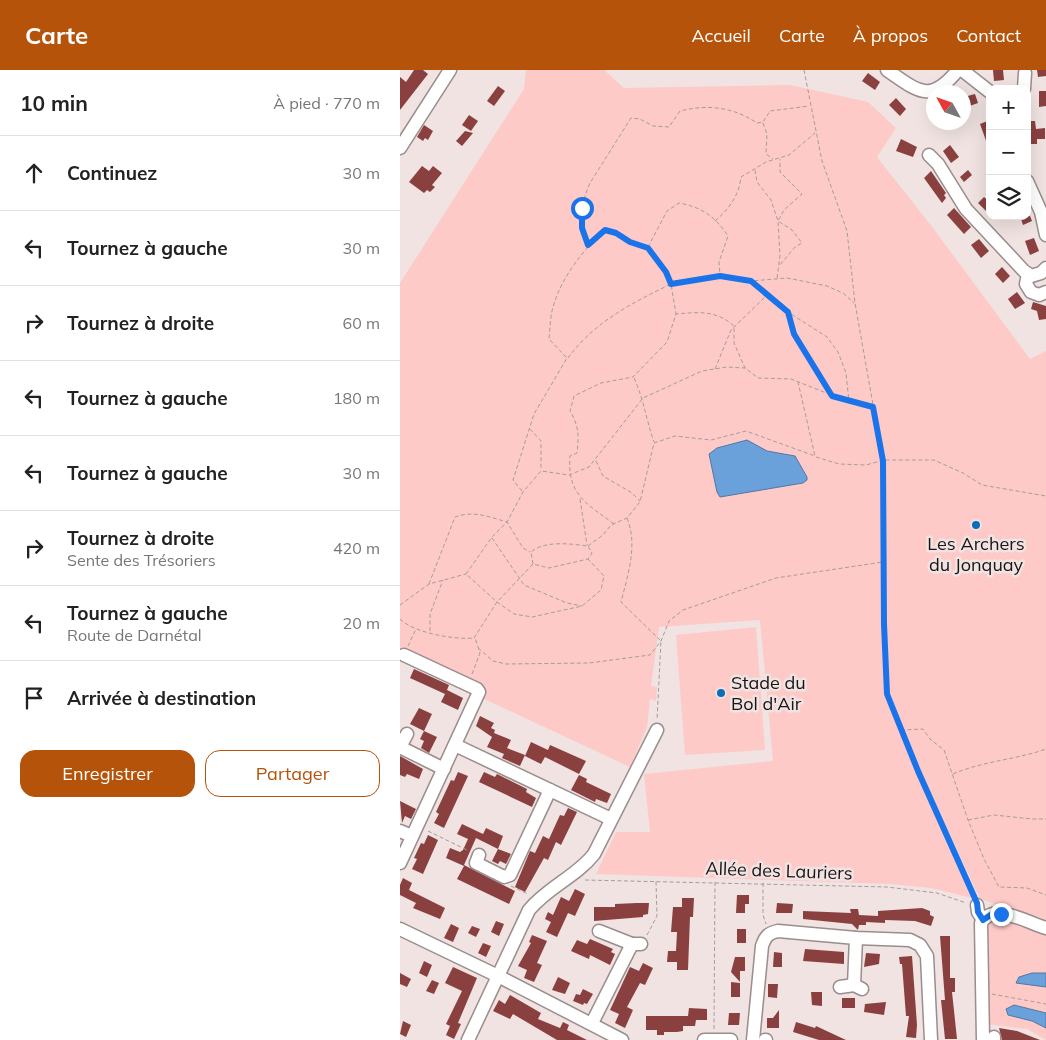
<!DOCTYPE html>
<html lang="fr">
<head>
<meta charset="utf-8">
<style>
	body { margin:0; font-family:Mulish,sans-serif; background:#f2f2f2; color:#222 }
	.controls { position:absolute; right:15px; top:15px; display:grid; overflow:hidden; border-radius:10px; box-shadow:0 5px 20px #0002 }
	.controls button { width:45px; height:45px; display:grid; place-items:center; padding:0; border:0; border-bottom:1px solid #e0e0e0; background:#fff; color:#222; font:25px sans-serif }
	.compass { position:absolute; left:526px; top:15px; width:45px; height:45px; border-radius:50%; background:#fff; box-shadow:0 5px 20px #0002; rotate:310deg }
	.stop { position:absolute; width:15px; height:15px; margin:-11px; border:4px solid #1a73e8; border-radius:50%; background:#fff }
	.stop.end { background:#1a73e8; border-color:#fff; box-shadow:0 1px 5px #0008 }
	.list { margin:0; padding:0; list-style:none }
	h2 { display:flex; justify-content:space-between; align-items:center; height:65px; margin:0; padding:0 20px; font-size:21px }
	h2 small { font-size:16px; font-weight:400; color:#767676 }
	.list li { display:grid; grid-template-columns:32px 1fr auto; gap:15px; align-items:center; box-sizing:border-box; height:75px; padding:0 20px; border-top:1px solid #e0e0e0 }
	.list b { display:block; font-size:19px; white-space:nowrap }
	.list p { margin:0; font-size:16px; white-space:nowrap; color:#767676 }
	.list em { font-size:16px; font-style:normal; color:#767676 }
	.actions { display:flex; gap:10px; padding:15px 20px }
	.actions a { flex:1; padding:11px 0; border:1px solid #b45309; border-radius:15px; text-align:center; font-size:18px; color:#b45309 }
	.actions .main { background:#b45309; color:#fff }
	.icon { flex:none; width:28px; height:28px; fill:none; stroke:currentColor; stroke-width:2; stroke-linecap:round; stroke-linejoin:round }
	.map { position:relative; flex:none; width:646px; height:970px; overflow:hidden }
	header { display:flex; align-items:center; gap:30px; box-sizing:border-box; height:70px; padding:0 25px; background:#b45309; color:#fff }
	header strong { font-size:24px }
	nav { display:flex; gap:28px; margin-inline-start:auto; font-size:18px }
	main { display:flex }
	aside { flex:1; background:#fff }
	.map>svg:first-child { display:block }
</style>
</head>
<body>
<header>
<strong>Carte</strong>
<nav><a>Accueil</a><a>Carte</a><a>À propos</a><a>Contact</a></nav>
</header>
<main>
<aside>
<h2>10 min<small>À pied · 770 m</small></h2>
<ul class="list">
<li><svg class="icon" aria-label="ahead" viewBox="0 0 24 24"><path d="M12 20V5M6 11l6-6 6 6"/></svg><div><b>Continuez</b></div><em>30 m</em></li>
<li><svg class="icon" aria-label="left" viewBox="0 0 24 24"><path d="M17 20v-9H6M10 6l-5 5 5 5"/></svg><div><b>Tournez à gauche</b></div><em>30 m</em></li>
<li><svg class="icon" aria-label="right" viewBox="0 0 24 24"><path d="M7 20v-9h11M14 6l5 5-5 5"/></svg><div><b>Tournez à droite</b></div><em>60 m</em></li>
<li><svg class="icon" aria-label="left" viewBox="0 0 24 24"><path d="M17 20v-9H6M10 6l-5 5 5 5"/></svg><div><b>Tournez à gauche</b></div><em>180 m</em></li>
<li><svg class="icon" aria-label="left" viewBox="0 0 24 24"><path d="M17 20v-9H6M10 6l-5 5 5 5"/></svg><div><b>Tournez à gauche</b></div><em>30 m</em></li>
<li><svg class="icon" aria-label="right" viewBox="0 0 24 24"><path d="M7 20v-9h11M14 6l5 5-5 5"/></svg><div><b>Tournez à droite</b><p>Sente des Trésoriers</p></div><em>420 m</em></li>
<li><svg class="icon" aria-label="left" viewBox="0 0 24 24"><path d="M17 20v-9H6M10 6l-5 5 5 5"/></svg><div><b>Tournez à gauche</b><p>Route de Darnétal</p></div><em>20 m</em></li>
<li><svg class="icon" aria-label="arrive" viewBox="0 0 24 24"><path d="M6 21V4h12l-3 4 3 4H6"/></svg><div><b>Arrivée à destination</b></div></li>
</ul>
<div class="actions"><a class="main">Enregistrer</a><a>Partager</a></div>
</aside>
<div class="map">
<svg width="646" height="970" viewBox="0 0 646 970">
	<rect width="100%" height="100%" fill="#f0e3e2"/>
	<g fill="#fdcac7">
		<path d="M126,0H204L224,18L390,15L468,32L496,58L477,87L533,158L630,289L646,281V850L580,829L509,678L572,828L531,818L490,814L196,804L216,762H250L244,704L373,691L360,550L259,557L251,616L257,617L256,631L250,629L247,657L230,697L80,627L84,617L2,579L0,582V213L124,19Z"/>
		<path d="M356,557L365,680L285,685L276,565Z"/>
		<path d="M597,847L646,862V970L627,959L587,954L584,859L589,849Z"/>
	</g>
	<g fill="#6aa1db" stroke="#5277a0">
		<path d="M347,370L367,381L395,386L407,407V410L403,413L320,427L317,422L309,384L317,378Z"/>
		<path d="M632,903H646V917L616,913L619,907Z"/>
		<path d="M614,935L646,943V958L632,951L608,945L606,939Z"/>
	</g>
	<g fill="#8b4040">
		<path d="M14,0H23L28,4L0,40V7L6,12Z"/>
		<path d="M593,0H603L604,10L594,11Z"/>
		<path d="M637,0H646V6L638,7Z"/>
		<path d="M468,3L480,12L475,20L462,11Z"/>
		<path d="M98,16L105,21L94,36L87,31Z"/>
		<path d="M639,21H646V36L639,37Z"/>
		<path d="M575,24L578,33L564,38V27Z"/>
		<path d="M496,28L506,39L500,46L489,35Z"/>
		<path d="M69,45L78,51L71,61L62,55Z"/>
		<path d="M590,50V79H589L580,54Z"/>
		<path d="M630,51H635L636,59L645,58V69H637V74H630Z"/>
		<path d="M24,55L33,61L28,70L25,68L23,71L17,67Z"/>
		<path d="M65,61L73,63L62,76L56,71Z"/>
		<path d="M501,69L517,77L513,87L496,81Z"/>
		<path d="M550,75L559,87L551,93L543,81Z"/>
		<path d="M22,96L29,101L33,96L42,103L32,115L35,117L30,122L27,120L24,123L9,112Z"/>
		<path d="M568,100L572,105L564,112L560,107Z"/>
		<path d="M531,101L546,123L544,125L546,128L542,133L524,108Z"/>
		<path d="M584,127L590,132V137L586,141L578,133Z"/>
		<path d="M554,138L571,157L564,164L547,145Z"/>
		<path d="M620,146H630L632,151L623,155Z"/>
		<path d="M634,168L639,181L630,185L625,171Z"/>
		<path d="M579,169L589,181L581,188L571,175Z"/>
		<path d="M602,197L610,206L603,213L595,204Z"/>
		<path d="M617,222L625,233L615,239L608,229Z"/>
		<path d="M633,232L646,236V249L639,250L637,241L631,239Z"/>
		<path d="M14,599L49,615L47,620L63,628L58,640L41,632L45,624L10,608Z"/>
		<path d="M19,638L32,644L24,661L10,654Z"/>
		<path d="M80,646L94,653L91,658L95,660L94,663L111,670L107,678L125,685L120,696L102,688L104,684L87,677L92,667L76,656Z"/>
		<path d="M24,661L37,667L29,683L21,678L24,671L20,669Z"/>
		<path d="M131,672L148,680L150,675L186,691L179,704L145,687L141,694L125,686Z"/>
		<path d="M0,686L23,699L19,709L7,704L5,707L0,705Z"/>
		<path d="M58,702L68,706L44,758L34,753L39,744L36,742L51,710L54,711Z"/>
		<path d="M84,702L95,707L97,704L127,719L126,722L136,728L132,737L79,712Z"/>
		<path d="M179,705L187,709L186,712L211,724L207,733L196,729L195,732L171,720Z"/>
		<path d="M0,731L16,739L11,749L5,746L2,753Z"/>
		<path d="M168,738L177,742L161,775L156,772L148,790L144,788L125,822L115,817L130,781L135,783L143,766L149,769L160,745L164,746Z"/>
		<path d="M62,754L83,764L86,758L103,766L98,779L76,768L64,795L115,821L109,834L57,809L64,796L46,788L50,778L60,782L63,780L68,769L57,764Z"/>
		<path d="M28,765L38,770L23,804L12,799L17,789L14,788L21,773L24,774Z"/>
		<path d="M98,779L111,784L106,794L100,791L98,794L92,791Z"/>
		<path d="M3,808L12,813L9,820L45,838L40,849L13,838L16,833L0,825V815Z"/>
		<path d="M175,819L185,824L175,846L168,843L157,867L146,862L151,852L145,849L148,842L153,845L161,827L169,831Z"/>
		<path d="M337,825H349V834H345V843H336Z"/>
		<path d="M282,828H294L293,847H290L288,900H277V892H267L268,881H276L277,862H271L273,837H282Z"/>
		<path d="M237,833H249L248,844L243,845V847L194,851V837H215V834Z"/>
		<path d="M377,833L393,834L392,843H376Z"/>
		<path d="M522,838L530,841V845L534,847L531,856L515,851L485,850V853L466,852V855H459L458,860L452,854L403,849V841L451,843L450,839H458L459,845L478,846V841Z"/>
		<path d="M96,851L104,854L99,866L91,862Z"/>
		<path d="M51,854L59,858L53,872L44,868Z"/>
		<path d="M72,856L80,859L76,867L68,863Z"/>
		<rect x="337" y="859" width="9" height="14"/>
		<path d="M132,865L147,871L137,893L142,895L134,912L124,908L127,900L118,896L131,873L129,872Z"/>
		<path d="M540,866H550V908H555V922H552L557,969H545L541,930H545Z"/>
		<path d="M190,869L213,879L211,882L215,884L210,895L190,885L189,889L171,881L177,870L187,874Z"/>
		<path d="M83,873L91,876L86,887L78,883Z"/>
		<path d="M405,879L444,882V894L403,891Z"/>
		<path d="M374,882L382,883V897H373Z"/>
		<path d="M466,883L480,884L479,894L464,897Z"/>
		<path d="M512,886L517,955L516,968L506,967L509,946H506L502,894H500L499,887Z"/>
		<path d="M335,887H345V901H340V912L331,902Z"/>
		<path d="M24,891L32,895L27,907L19,903Z"/>
		<path d="M243,893L253,898L245,915L240,913L227,937L233,940L225,958L215,953L219,944L210,940L230,897L239,901Z"/>
		<path d="M53,897L77,908L58,953L61,954L54,969L46,965L50,956L46,954L62,921L45,913Z"/>
		<path d="M0,903L11,909L7,917L0,914Z"/>
		<path d="M158,907L170,913L165,924L152,920Z"/>
		<path d="M32,910L39,913L34,924L26,921Z"/>
		<path d="M331,912L340,913V927H331Z"/>
		<path d="M368,914H378L377,928L368,927Z"/>
		<path d="M183,919L193,924L187,934L184,933L183,935L173,931L176,924L180,925Z"/>
		<path d="M411,922H422V936L412,935Z"/>
		<path d="M110,925L141,943L138,949L160,958L163,952L169,955L167,960L187,970H157L113,944L110,949L93,941L99,930L105,934Z"/>
		<rect x="442" y="928" width="13" height="10"/>
		<path d="M486,932L484,945L464,942L465,934Z"/>
		<path d="M289,938L307,939V950H296L295,956H283V961L277,962H264V965H257V960H246V946H288Z"/>
		<path d="M379,940V958H367V948H373Z"/>
		<path d="M329,943H340L339,955H328Z"/>
		<path d="M3,951L11,955L6,967L0,964Z"/>
		<path d="M396,952L415,958L416,956L446,970H419L393,962Z"/>
		<path d="M599,958L617,961L640,970H602Z"/>
	</g>
	<g fill="none" stroke-linecap="round" stroke-linejoin="round">
		<g stroke="#998d8d" stroke-width="15">
			<g id="minor">
				<path d="M487,0C519,22 530,34 558,0"/>
				<path d="M562,0L590,22"/>
				<path d="M624,19L625,3"/>
				<path d="M0,78L50,0"/>
				<path d="M529,85L538,94L566,139L624,201L631,206L641,203L646,198"/>
				<path d="M627,111L641,142L646,165"/>
				<path d="M628,204L626,214L631,222L639,225L646,222"/>
				<path d="M7,664L0,677L44,699"/>
				<path d="M55,675L211,749"/>
				<path d="M0,761L12,766"/>
				<path d="M79,785L76,793L104,807L110,805L150,720"/>
				<path d="M0,793L79,622L77,619L4,585"/>
				<path d="M577,835L578,842L583,850"/>
				<path d="M0,859L98,906L222,970"/>
				<path d="M199,861L232,874"/>
				<path d="M456,868L454,915L462,919"/>
				<path d="M440,917L454,915"/>
				<path d="M192,953L232,874H241"/>
				<path d="M68,970L129,840C149,816 176,807 194,784L257,660"/>
				<path d="M304,970H331"/>
				<path d="M353,970L362,876C365,867 368,863 378,861L456,868L510,870L520,875L527,886L531,970"/>
				<path d="M365,970H366"/>
				<path d="M583,970L581,853C593,831 628,853 646,858"/>
				<path d="M594,970V967"/>
			</g>
		</g>
		<g stroke="#a69c9c" stroke-width="1" stroke-dasharray="4 2.5" stroke-linecap="butt">
			<path d="M404,0L422,91L447,161L455,233L483,391L484,554L487,624L518,701L574,825"/>
			<path d="M363,53L367,64L366,84L373,89"/>
			<path d="M355,100L357,112L371,130L378,151L392,160L402,173L395,177L379,196"/>
			<path d="M315,151C329,139 339,126 341,107L366,92L389,85L415,63"/>
			<path d="M188,174C180,151 180,135 190,113L231,48L240,49L253,56L269,57L280,41C308,34 333,37 357,53L363,52L370,41L409,36"/>
			<path d="M248,177L267,141L279,133C301,137 315,146 328,166L319,192L320,205"/>
			<path d="M377,208L380,186L378,151L384,140L402,124L380,102V89"/>
			<path d="M352,211L388,242L427,267L438,282L446,303L449,332"/>
			<path d="M388,242L394,264L431,324"/>
			<path d="M168,288C194,252 232,233 271,214L276,244"/>
			<path d="M315,299L331,260L367,225"/>
			<path d="M234,308C244,330 246,349 254,372"/>
			<path d="M130,359L141,371V400"/>
			<path d="M416,387L439,394L466,395L484,390H534L563,403L582,415L646,426"/>
			<path d="M196,391L203,406L232,423L240,431"/>
			<path d="M122,421L113,410L134,344L167,288L149,269C150,260 150,250 152,241C159,211 182,180 205,161L216,163L230,172L248,178L266,202L271,214L320,206L351,211L387,208L427,216L443,223L454,233"/>
			<path d="M180,429L187,475"/>
			<path d="M227,448C238,475 228,504 221,532L261,571L257,650"/>
			<path d="M214,454C186,433 167,425 170,386L177,383C179,366 179,356 170,341L174,326L201,313L233,307L267,272L276,244C299,242 316,240 334,256V273L345,298"/>
			<path d="M92,468L124,515L167,533L182,536"/>
			<path d="M188,476L203,465L211,455L227,448L240,432L254,373L275,366L311,370L346,361L415,386L398,312"/>
			<path d="M133,494L131,482C145,470 171,474 188,476L192,483L188,489L149,498L133,494L97,532L114,544L132,547L182,536L201,520L204,506L188,489"/>
			<path d="M29,514L55,447C74,440 89,447 107,452L123,478L130,482"/>
			<path d="M0,535L29,514L66,504"/>
			<path d="M0,549C14,563 55,570 74,568L97,532L66,504L92,467L107,452L123,422L141,401L169,405L189,397L243,328L302,301L327,297L345,298L358,308L391,309L449,332L472,337"/>
			<path d="M30,561V544L43,510"/>
			<path d="M8,576L16,559"/>
			<path d="M78,578L93,591L106,594L189,593L250,585L261,571L269,551L283,540L376,508L483,492"/>
			<path d="M72,604L80,583L75,568"/>
			<path d="M501,660L523,659L530,669L544,680L568,750L584,789L599,817L627,818L646,825"/>
			<path d="M553,704C583,691 615,690 646,679"/>
			<path d="M568,750L594,745L632,749H646"/>
			<path d="M28,761L69,781"/>
			<path d="M185,810L487,817L537,823L566,833"/>
			<path d="M363,813V845L366,854"/>
			<path d="M111,816L128,824"/>
			<path d="M247,865L257,846L256,811"/>
			<path d="M592,924L646,934"/>
			<path d="M314,959L315,811"/>
		</g>
		<use href="#minor" stroke="#fff" stroke-width="12"/>
	</g>
	<g fill="none" stroke-linecap="round" stroke-linejoin="round">
		<path stroke="#1a73e8" stroke-width="6" d="M182,138V158L188,175L205,160L216,163L230,172L248,178L266,202L271,214L320,206L351,211L388,242L394,264L432,326L473,337L483,391L484,554L487,624L518,701L577,833L578,842L583,850L592,844H601"/>
	</g>
	<g fill="#0e6cb9" stroke="#f0e3e2" stroke-width="2">
		<circle cx="576" cy="455" r="5"/>
		<circle cx="321" cy="623" r="5"/>
	</g>
	<g text-anchor="middle" stroke-width="5" stroke-linejoin="round" paint-order="stroke">
		<g font-size="18" fill="#1a1515" stroke="#f0e3e2">
			<text x="576" y="480">Les Archers<tspan x="576" dy="21">du Jonquay</tspan></text>
			<text x="331" y="619" text-anchor="start">Stade du<tspan x="331" dy="21">Bol d'Air</tspan></text>
		</g>
		<g font-size="18" fill="#1a1515" stroke="#f0e3e2">
			<text transform="translate(379 801) rotate(2)" y="6">Allée des Lauriers</text>
		</g>
	</g>
</svg>
<div class="controls">
<button>+</button>
<button>−</button>
<button><svg class="icon" aria-label="layers" viewBox="0 0 24 24"><path d="M12 4l9 5-9 5-9-5zM3 14l9 5 9-5"/></svg></button>
</div>
<svg class="compass" viewBox="-18 -18 36 36"><path d="M0-13l5 13h-10z" fill="#e53935"/><path d="M0 13l5-13h-10z" fill="#767676"/></svg>
<div class="stop" style="left:182px;top:138px"></div>
<div class="stop end" style="left:601px;top:844px"></div>
</div>
</main>
</body>
</html>
